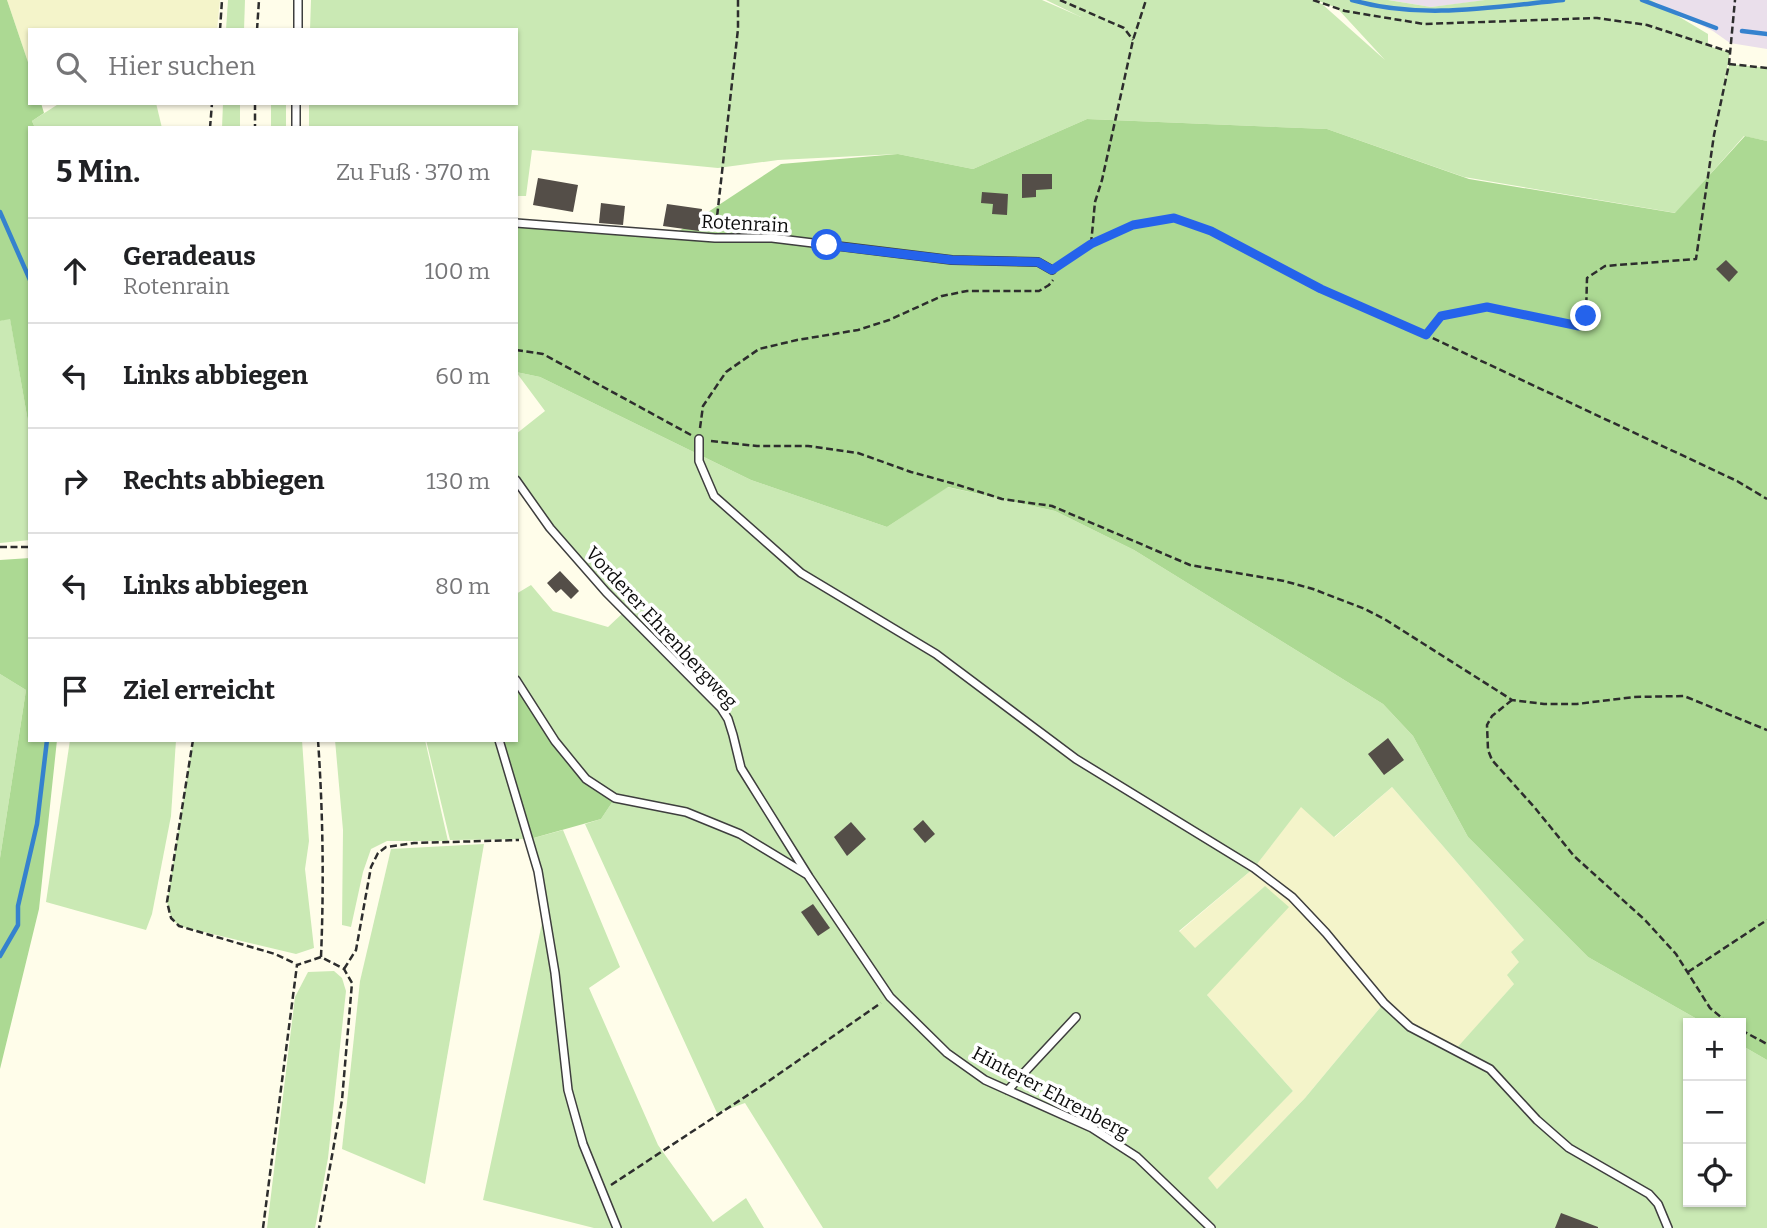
<!DOCTYPE html>
<html lang="de">
<head>
<meta charset="utf-8">
<style>
	body { margin:0; font-family:Bitter,serif; background:#f6f6f6; color:#202124 }
	.controls { position:absolute; right:21px; bottom:21px; display:grid; overflow:hidden; border-radius:0px; box-shadow:0 2px 5px #0004 }
	.controls button { width:63px; height:63px; display:grid; place-items:center; padding:0; border:0; border-bottom:2px solid #e0e0e0; background:#fff; color:#202124; font:35px sans-serif }
	.stop { position:absolute; width:21px; height:21px; margin:-16px; border:5px solid #2563eb; border-radius:50%; background:#fff }
	.stop.end { background:#2563eb; border-color:#fff; box-shadow:0 2px 7px #0008 }
	.list { margin:0; padding:0; list-style:none }
	h2 { display:flex; justify-content:space-between; align-items:center; height:91px; margin:0; padding:0 28px; font-size:30px }
	h2 small { font-size:23px; font-weight:400; color:#757577 }
	.list li { display:grid; grid-template-columns:46px 1fr auto; gap:21px; align-items:center; box-sizing:border-box; height:105px; padding:0 28px; border-top:2px solid #e0e0e0 }
	.list b { display:block; font-size:26px; white-space:nowrap }
	.list p { margin:0; font-size:23px; white-space:nowrap; color:#757577 }
	.list em { font-size:23px; font-style:normal; color:#757577 }
	.icon { flex:none; width:38px; height:38px; fill:none; stroke:currentColor; stroke-width:2; stroke-linecap:round; stroke-linejoin:round }
	.map { position:relative; flex:none; width:1767px; height:1228px; overflow:hidden }
	.search { position:absolute; background:#fff; box-shadow:0 2px 5px #0004; left:28px; top:28px; width:490px; height:77px; display:flex; align-items:center; gap:18px; box-sizing:border-box; padding:0 24px; border-radius:0px; color:#757577; font-size:26px }
	.panel { position:absolute; background:#fff; box-shadow:0 2px 5px #0004; left:28px; top:126px; width:490px; height:616px; border-radius:0px }
	.map>svg:first-child { display:block }
</style>
</head>
<body>
<div class="map">
<svg width="1767" height="1228" viewBox="0 0 1767 1228">
	<rect width="100%" height="100%" fill="#fffdea"/>
	<g fill="#eadfeb">
		<path d="M1388,0H1488L1431,7Z"/>
		<path d="M1651,0H1767V49L1730,43L1713,31Z"/>
	</g>
	<g fill="#f4f4ca">
		<path d="M7,0H220L217,30H30V68Z"/>
		<path d="M1392,787L1524,940L1515,983L1455,1051L1426,1036L1384,1003L1305,1098L1217,1189L1207,1178L1293,1091L1207,995L1265,886L1195,949L1179,932L1254,868L1301,806L1335,837Z"/>
	</g>
	<g fill="#cae9b4" fill-rule="evenodd">
		<path d="M228,0H245L244,30H226Z"/>
		<path d="M311,0H1042L1081,17L1046,0H1312L1322,4L1385,60L1337,8L1316,0H1388L1431,7L1485,0H1651L1708,34V46L1730,52L1722,95L1729,64L1767,68V141L1744,136L1676,213L1464,177L1327,129L1087,119L973,169L898,154L778,160L718,168L532,150L526,196H516V128H309V103H516V30H310Z"/>
		<path d="M60,103H156L162,128H35L32,121Z"/>
		<path d="M223,103H240V128H222Z"/>
		<rect x="271" y="103" width="15" height="25"/>
		<path d="M10,318L30,433V540L0,543V321Z"/>
		<path d="M516,372L540,377L751,480L887,527L947,487L1055,511L1134,550L1383,704L1413,736L1468,837L1588,957L1704,1023H1688V1202H1741V1045L1767,1060V1228H823L745,1103L717,1113L585,824L601,819L615,798L625,799L586,779L555,741L516,672V594L531,585L553,611L608,627L624,612L723,715L550,528L516,479V434L545,411ZM1392,787L1524,940L1511,952L1519,962L1507,975L1514,984L1455,1050L1396,1016L1384,1003L1305,1098L1217,1189L1208,1178L1293,1091L1207,995L1289,907L1265,886L1195,948L1179,931L1254,868L1301,807L1334,837Z"/>
		<path d="M0,674L26,690L0,858Z"/>
		<path d="M70,740H176L171,816L152,914L146,930L46,902Z"/>
		<path d="M193,740H302L309,841L305,869L314,948L296,954L179,926L171,918L167,902Z"/>
		<path d="M335,740H425L448,841H387L371,849L363,872L351,927L342,925L343,830Z"/>
		<path d="M426,740H499L530,839L563,830L620,967L589,988L658,1145L713,1222L746,1198L764,1228H594L483,1200L545,909L530,839L450,840Z"/>
		<path d="M484,844L425,1184L342,1149L360,981L391,849Z"/>
		<path d="M334,971L342,978L346,991L328,1158L315,1228H267L295,997L308,972Z"/>
	</g>
	<g fill="#acd993">
		<path d="M0,0H7L30,68V103H41L44,113L32,121L35,128H30V433L10,319L0,321Z"/>
		<path d="M1087,119L1327,129L1469,179L1675,213L1745,136L1767,141V1060L1741,1045V1023H1704L1588,957L1468,837L1413,736L1383,704L1134,550L1055,511L948,487L887,527L751,480L540,377L516,372V226L673,235L781,164L898,154L973,169Z"/>
		<path d="M30,558V740H57L39,909L0,1069V858L26,690L0,674V560Z"/>
		<path d="M521,680C545,726 569,765 608,799L615,798L601,819L530,839L499,740H516V682Z"/>
	</g>
	<g fill="none" stroke-linecap="round" stroke-linejoin="round">
		<g stroke="#3582ce" stroke-width="4.5">
			<path d="M1352,0C1421,20 1493,7 1563,0"/>
			<path d="M1642,0L1716,28"/>
			<path d="M1742,31L1767,34"/>
			<path d="M0,212L30,280"/>
			<path d="M0,956L18,925V906L37,824L47,740"/>
		</g>
	</g>
	<g fill="#544e48">
		<path d="M1022,174H1052V189L1036,190V197L1022,198Z"/>
		<path d="M538,178L578,185L573,212L533,205Z"/>
		<path d="M982,192L1008,194L1007,215L992,214L993,204L981,203Z"/>
		<path d="M601,203L625,206L623,225L599,223Z"/>
		<path d="M667,204L702,209L699,231L663,226Z"/>
		<path d="M1726,260L1738,272L1729,282L1716,269Z"/>
		<path d="M560,571L579,591L571,599L561,589L556,593L547,583Z"/>
		<path d="M1388,738L1404,760L1384,775L1368,754Z"/>
		<path d="M923,820L935,834L925,843L913,829Z"/>
		<path d="M851,822L866,839L847,856L834,837Z"/>
		<path d="M813,904L830,928L818,936L801,912Z"/>
		<path d="M1561,1213L1598,1227V1228H1555Z"/>
	</g>
	<g fill="none" stroke-linecap="round" stroke-linejoin="round">
		<g stroke="#3e3e3e" stroke-width="10">
			<g id="service">
				<path d="M298,30V0"/>
				<path d="M296,128V103"/>
				<path d="M516,223L715,238H772L952,260L1038,262L1052,270"/>
				<path d="M699,439V461L714,496L801,573L936,654L1076,759L1254,868L1292,897L1326,933L1384,1003L1410,1027L1490,1069L1537,1120L1569,1148L1649,1194L1658,1204L1668,1228"/>
				<path d="M516,480L550,528L606,592L721,708L728,719L733,735L741,768L809,877L890,997L947,1053L985,1080L1092,1128L1137,1157L1211,1228"/>
				<path d="M516,680L555,741L586,779L615,798L686,812L740,834L806,874"/>
				<path d="M499,740L538,871L555,973L568,1090L583,1144L617,1228"/>
				<path d="M1008,1090L1076,1017"/>
			</g>
		</g>
		<g stroke="#2d2d2d" stroke-width="2.5" stroke-dasharray="7 3.5" stroke-linecap="butt">
			<path d="M1060,0L1124,28L1133,40"/>
			<path d="M1313,0L1345,11L1424,24L1597,18L1647,25L1730,52"/>
			<path d="M220,30L222,0"/>
			<path d="M257,30L259,0"/>
			<path d="M1729,64L1767,68"/>
			<path d="M255,103V128"/>
			<path d="M210,128L212,103"/>
			<path d="M716,226L738,29V0"/>
			<path d="M1091,244L1095,202L1102,180L1133,40L1146,0"/>
			<path d="M1061,264L1091,244L1133,225L1174,218L1211,231L1321,289L1426,335L1737,481L1767,499"/>
			<path d="M1426,335L1441,316L1487,307L1579,326L1586,316L1587,278L1605,266L1696,259L1714,135L1729,64L1735,0"/>
			<path d="M516,350L543,354L691,435"/>
			<path d="M700,428L703,406L726,372L759,349L797,340L858,330L889,320L942,296L967,291H1039L1049,285L1053,280"/>
			<path d="M711,441L757,446H808L858,453L911,472L955,484L1002,499L1052,506L1190,565L1284,581L1313,589L1365,609L1386,620L1512,700L1544,704H1577L1634,697L1684,696L1767,730"/>
			<path d="M0,547H30"/>
			<path d="M1512,700L1492,716L1487,725L1488,750L1492,760L1535,808L1574,856L1645,920L1676,954L1710,1008L1728,1023"/>
			<path d="M193,740L167,902L171,918L179,926L275,954L296,964"/>
			<path d="M318,740C323,813 324,884 321,957"/>
			<path d="M344,969L356,950L371,867L378,853L386,847L414,843L519,840"/>
			<path d="M1688,972L1767,920"/>
			<path d="M1741,1030L1767,1044"/>
			<path d="M611,1185L760,1087L881,1003"/>
			<path d="M263,1228L297,965L321,957L344,969L352,983L342,1100L319,1228"/>
		</g>
		<use href="#service" stroke="#fff" stroke-width="7"/>
	</g>
	<g fill="none" stroke-linecap="round" stroke-linejoin="round">
		<path stroke="#2563eb" stroke-width="9" d="M827,245L952,260L1038,262L1052,270L1091,244L1133,225L1174,218L1211,231L1321,289L1426,335L1441,316L1487,307L1579,326L1586,316"/>
	</g>
	<g text-anchor="middle" stroke-width="7" stroke-linejoin="round" paint-order="stroke">
		<g font-size="19" fill="#0b0b0b" stroke="#fff">
			<text transform="translate(745 223) rotate(3)" y="7">Rotenrain</text>
			<text transform="translate(662 627) rotate(47)" y="7">Vorderer Ehrenbergweg</text>
			<text transform="translate(1051 1092) rotate(28)" y="7">Hinterer Ehrenberg</text>
		</g>
	</g>
</svg>
<div class="controls">
<button>+</button>
<button>−</button>
<button><svg class="icon" aria-label="locate" viewBox="0 0 24 24"><circle cx="12" cy="12" r="6"/><path d="M12 2v4M12 18v4M2 12h4M18 12h4"/></svg></button>
</div>
<div class="stop" style="left:827px;top:245px"></div>
<div class="stop end" style="left:1586px;top:316px"></div>
<div class="search"><svg class="icon" aria-label="search" viewBox="0 0 24 24"><circle cx="10" cy="10" r="6"/><path d="M15 15l6 6"/></svg>Hier suchen</div>
<section class="panel">
<h2>5 Min.<small>Zu Fuß · 370 m</small></h2>
<ul class="list">
<li><svg class="icon" aria-label="ahead" viewBox="0 0 24 24"><path d="M12 20V5M6 11l6-6 6 6"/></svg><div><b>Geradeaus</b><p>Rotenrain</p></div><em>100 m</em></li>
<li><svg class="icon" aria-label="left" viewBox="0 0 24 24"><path d="M17 20v-9H6M10 6l-5 5 5 5"/></svg><div><b>Links abbiegen</b></div><em>60 m</em></li>
<li><svg class="icon" aria-label="right" viewBox="0 0 24 24"><path d="M7 20v-9h11M14 6l5 5-5 5"/></svg><div><b>Rechts abbiegen</b></div><em>130 m</em></li>
<li><svg class="icon" aria-label="left" viewBox="0 0 24 24"><path d="M17 20v-9H6M10 6l-5 5 5 5"/></svg><div><b>Links abbiegen</b></div><em>80 m</em></li>
<li><svg class="icon" aria-label="arrive" viewBox="0 0 24 24"><path d="M6 21V4h12l-3 4 3 4H6"/></svg><div><b>Ziel erreicht</b></div></li>
</ul>
</section>
</div>
</body>
</html>
